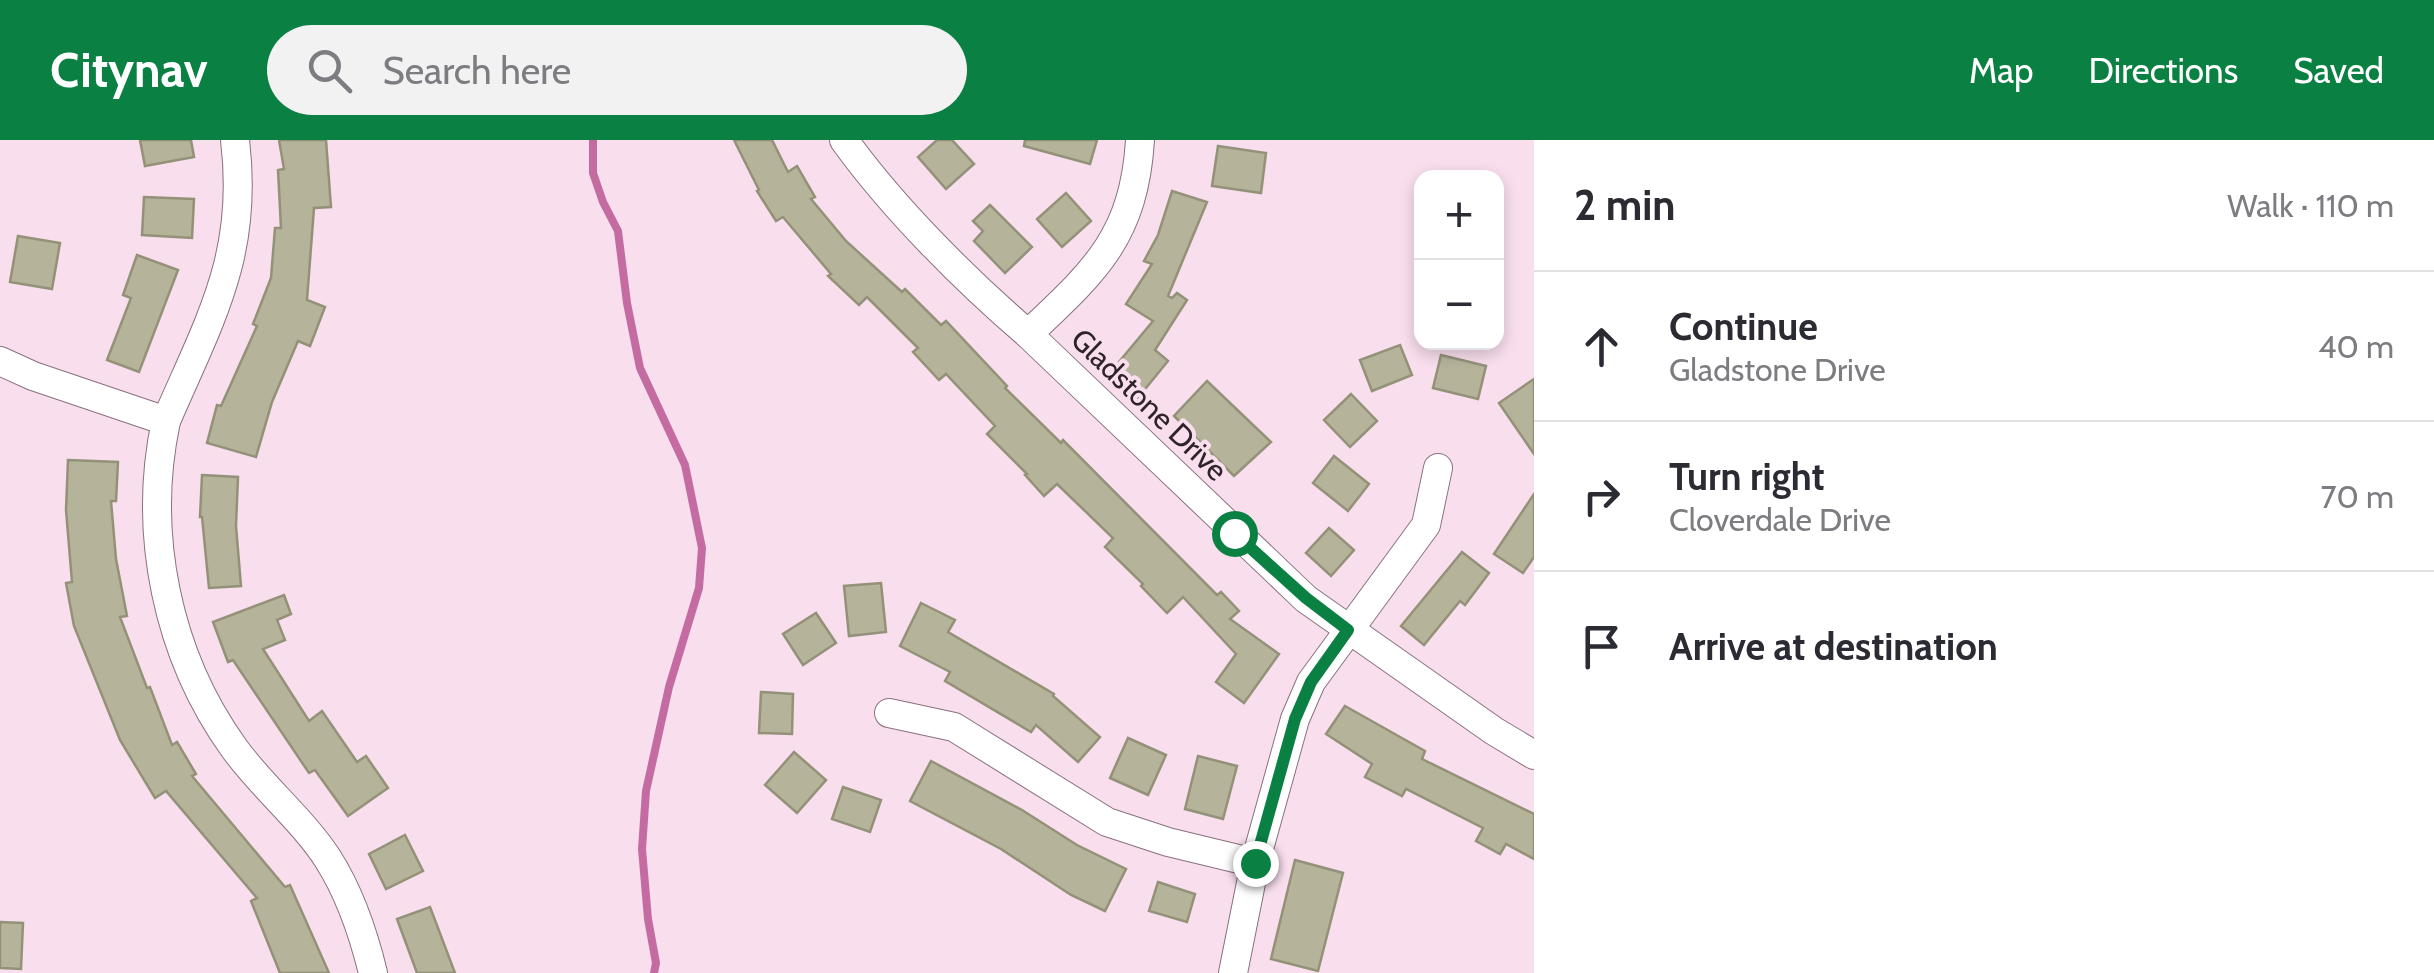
<!DOCTYPE html>
<html lang="en">
<head>
<meta charset="utf-8">
<style>
	body { margin:0; font-family:Cabin,sans-serif; background:#f2f2f3; color:#2b2b33 }
	.controls { position:absolute; right:30px; top:30px; display:grid; overflow:hidden; border-radius:20px; box-shadow:0 5px 15px #0003 }
	.controls button { width:90px; height:90px; display:grid; place-items:center; padding:0; border:0; border-bottom:2px solid #e1e1e2; background:#fff; color:#2b2b33; font:50px sans-serif }
	.stop { position:absolute; width:30px; height:30px; margin:-22px; border:8px solid #0b8043; border-radius:50%; background:#fff }
	.stop.end { background:#0b8043; border-color:#fff; box-shadow:0 2px 10px #0008 }
	.list { margin:0; padding:0; list-style:none }
	h2 { display:flex; justify-content:space-between; align-items:center; height:130px; margin:0; padding:0 40px; font-size:42px }
	h2 small { font-size:32px; font-weight:400; color:#7c7c81 }
	.list li { display:grid; grid-template-columns:65px 1fr auto; gap:30px; align-items:center; box-sizing:border-box; height:150px; padding:0 40px; border-top:2px solid #e1e1e2 }
	.list b { display:block; font-size:38px; white-space:nowrap }
	.list p { margin:0; font-size:32px; white-space:nowrap; color:#7c7c81 }
	.list em { font-size:32px; font-style:normal; color:#7c7c81 }
	.icon { flex:none; width:55px; height:55px; fill:none; stroke:currentColor; stroke-width:2; stroke-linecap:round; stroke-linejoin:round }
	.map { position:relative; flex:none; width:1534px; height:833px; overflow:hidden }
	header { display:flex; align-items:center; gap:60px; box-sizing:border-box; height:140px; padding:0 50px; background:#0b8043; color:#fff }
	header strong { font-size:48px }
	nav { display:flex; gap:55px; margin-inline-start:auto; font-size:35px }
	.search { width:700px; height:90px; background:#f2f2f3; display:flex; align-items:center; gap:25px; box-sizing:border-box; padding:0 35px; border-radius:55px; color:#7c7c81; font-size:38px }
	main { display:flex }
	aside { flex:1; background:#fff }
	.map>svg:first-child { display:block }
</style>
</head>
<body>
<header>
<strong>Citynav</strong>
<div class="search"><svg class="icon" aria-label="search" viewBox="0 0 24 24"><circle cx="10" cy="10" r="6"/><path d="M15 15l6 6"/></svg>Search here</div>
<nav><a>Map</a><a>Directions</a><a>Saved</a></nav>
</header>
<main>
<div class="map">
<svg width="1534" height="833" viewBox="0 0 1534 833">
	<rect width="100%" height="100%" fill="#f9deed"/>
	<g fill="none" stroke-linecap="round" stroke-linejoin="round">
		<path stroke="#c46ca2" stroke-width="8" d="M593,0V33L603,62L618,91L627,163L640,228L685,325L702,408L699,448L669,547L646,651L642,709L648,779L656,823L654,833"/>
	</g>
	<g fill="#b5b39a" stroke="#939279" stroke-width="2.5">
		<path d="M140,0H191L194,17L145,26Z"/>
		<path d="M279,0H326L331,67L314,68L307,160L325,167L310,206L298,201L272,262L256,317L207,303L217,265L221,266L257,186L253,184L271,138L275,88H281L278,30L284,29Z"/>
		<path d="M734,0H772L788,32L797,26L815,57L811,59L846,101L902,152L905,149L941,185L946,181L1007,246L1005,248L1061,303L1063,300L1217,455L1221,452L1239,471L1230,479L1279,514L1244,563L1216,542L1236,514L1183,457L1167,473L1141,446L1143,444L1105,407L1113,398L1057,344L1044,356L1025,335L1027,334L987,294L995,286L946,234L939,240L913,212L918,208L867,157L859,165L828,136L831,134L783,77L776,81L757,51L759,50Z"/>
		<path d="M937,0H952L974,24L946,49L918,17Z"/>
		<path d="M1025,0H1097L1090,24L1024,6Z"/>
		<path d="M1218,6L1266,13L1261,53L1212,46Z"/>
		<path d="M1172,51L1207,62L1168,156L1172,158L1177,153L1187,160L1155,210L1168,221L1137,259L1108,235L1153,181L1126,164L1152,124L1144,121L1158,95Z"/>
		<path d="M1066,53L1091,81L1062,107L1037,79Z"/>
		<path d="M144,57L194,59L192,98L142,95Z"/>
		<path d="M990,65L1032,107L1005,133L974,101L983,91L973,81Z"/>
		<path d="M18,96L60,103L52,149L10,142Z"/>
		<path d="M137,115L178,130L139,232L107,220L131,158L123,155Z"/>
		<path d="M1400,205L1412,235L1372,251L1360,220Z"/>
		<path d="M1441,215L1486,226L1478,259L1433,248Z"/>
		<path d="M1534,239V314L1499,263Z"/>
		<path d="M1207,241L1271,302L1234,336L1174,276Z"/>
		<path d="M1351,254L1377,281L1350,307L1324,280Z"/>
		<path d="M1334,316L1369,344L1348,371L1313,343Z"/>
		<path d="M68,320L118,322L116,361H111L116,419L127,476L120,477L147,548L150,547L172,605L177,602L196,634L192,636L285,747L290,745L329,833H280L251,761L257,758L166,651L155,658L120,600L74,486L66,443L72,442L66,370Z"/>
		<path d="M202,335L238,337L236,386L241,446L209,448L202,377H200Z"/>
		<path d="M1534,354V417L1523,433L1494,414Z"/>
		<path d="M1329,388L1354,410L1331,436L1306,413Z"/>
		<path d="M1462,412L1489,433L1465,465L1460,461L1424,505L1401,486Z"/>
		<path d="M881,443L886,492L849,496L844,446Z"/>
		<path d="M284,455L291,474L277,480L285,500L263,509L309,581L322,571L357,622L366,616L388,648L348,676L315,630L309,633L233,520L228,522L213,482Z"/>
		<path d="M921,463L955,480L948,492L1054,554L1053,556L1100,597L1078,622L1036,585L1031,592L945,541L950,532L900,506Z"/>
		<path d="M816,473L836,503L803,525L783,494Z"/>
		<path d="M761,552L793,554L792,594L759,593Z"/>
		<path d="M1345,566L1425,611L1422,619L1534,674V719L1506,704L1500,714L1476,701L1483,688L1406,649L1402,656L1365,637L1372,624L1326,594Z"/>
		<path d="M1128,598L1166,615L1148,655L1110,638Z"/>
		<path d="M794,612L826,640L797,673L765,645Z"/>
		<path d="M1198,616L1237,626L1223,679L1185,669Z"/>
		<path d="M931,621L1022,670L1077,705L1126,729L1105,771L1071,755L1001,709L910,661Z"/>
		<path d="M843,647L881,660L870,692L832,679Z"/>
		<path d="M405,695L423,731L386,749L369,714Z"/>
		<path d="M1295,720L1343,733L1318,831L1271,819Z"/>
		<path d="M1158,742L1195,754L1187,782L1149,771Z"/>
		<path d="M430,767L455,833H417L397,779Z"/>
		<path d="M0,782L23,783L21,829L0,828Z"/>
	</g>
	<g fill="none" stroke-linecap="round" stroke-linejoin="round">
		<g stroke="#89717e" stroke-width="30">
			<g id="minor">
				<path d="M235,0C249,115 210,179 166,281C142,393 167,515 234,608C262,647 302,679 328,719C349,752 364,796 373,833"/>
				<path d="M844,0C893,68 965,140 1028,194L1306,459L1494,591L1534,615"/>
				<path d="M1028,194C1095,131 1134,97 1140,0"/>
				<path d="M0,221L33,236L166,281"/>
				<path d="M889,573L954,587L1107,682L1168,702L1255,723"/>
				<path d="M1233,833L1255,723L1295,579L1311,542L1426,385L1438,328"/>
			</g>
		</g>
		<use href="#minor" stroke="#fff" stroke-width="28"/>
	</g>
	<g fill="none" stroke-linecap="round" stroke-linejoin="round">
		<path stroke="#0b8043" stroke-width="12" d="M1234,393L1306,458L1348,490L1311,542L1295,579L1255,723"/>
	</g>
	<g text-anchor="middle" stroke-width="8" stroke-linejoin="round" paint-order="stroke">
		<g font-size="30" fill="#2d2329" stroke="#f9deed">
			<text transform="translate(1149 265) rotate(44)" y="10">Gladstone Drive</text>
		</g>
	</g>
</svg>
<div class="controls">
<button>+</button>
<button>−</button>
</div>
<div class="stop" style="left:1234px;top:393px"></div>
<div class="stop end" style="left:1255px;top:723px"></div>
</div>
<aside>
<h2>2 min<small>Walk · 110 m</small></h2>
<ul class="list">
<li><svg class="icon" aria-label="ahead" viewBox="0 0 24 24"><path d="M12 20V5M6 11l6-6 6 6"/></svg><div><b>Continue</b><p>Gladstone Drive</p></div><em>40 m</em></li>
<li><svg class="icon" aria-label="right" viewBox="0 0 24 24"><path d="M7 20v-9h11M14 6l5 5-5 5"/></svg><div><b>Turn right</b><p>Cloverdale Drive</p></div><em>70 m</em></li>
<li><svg class="icon" aria-label="arrive" viewBox="0 0 24 24"><path d="M6 21V4h12l-3 4 3 4H6"/></svg><div><b>Arrive at destination</b></div></li>
</ul>
</aside>
</main>
</body>
</html>
